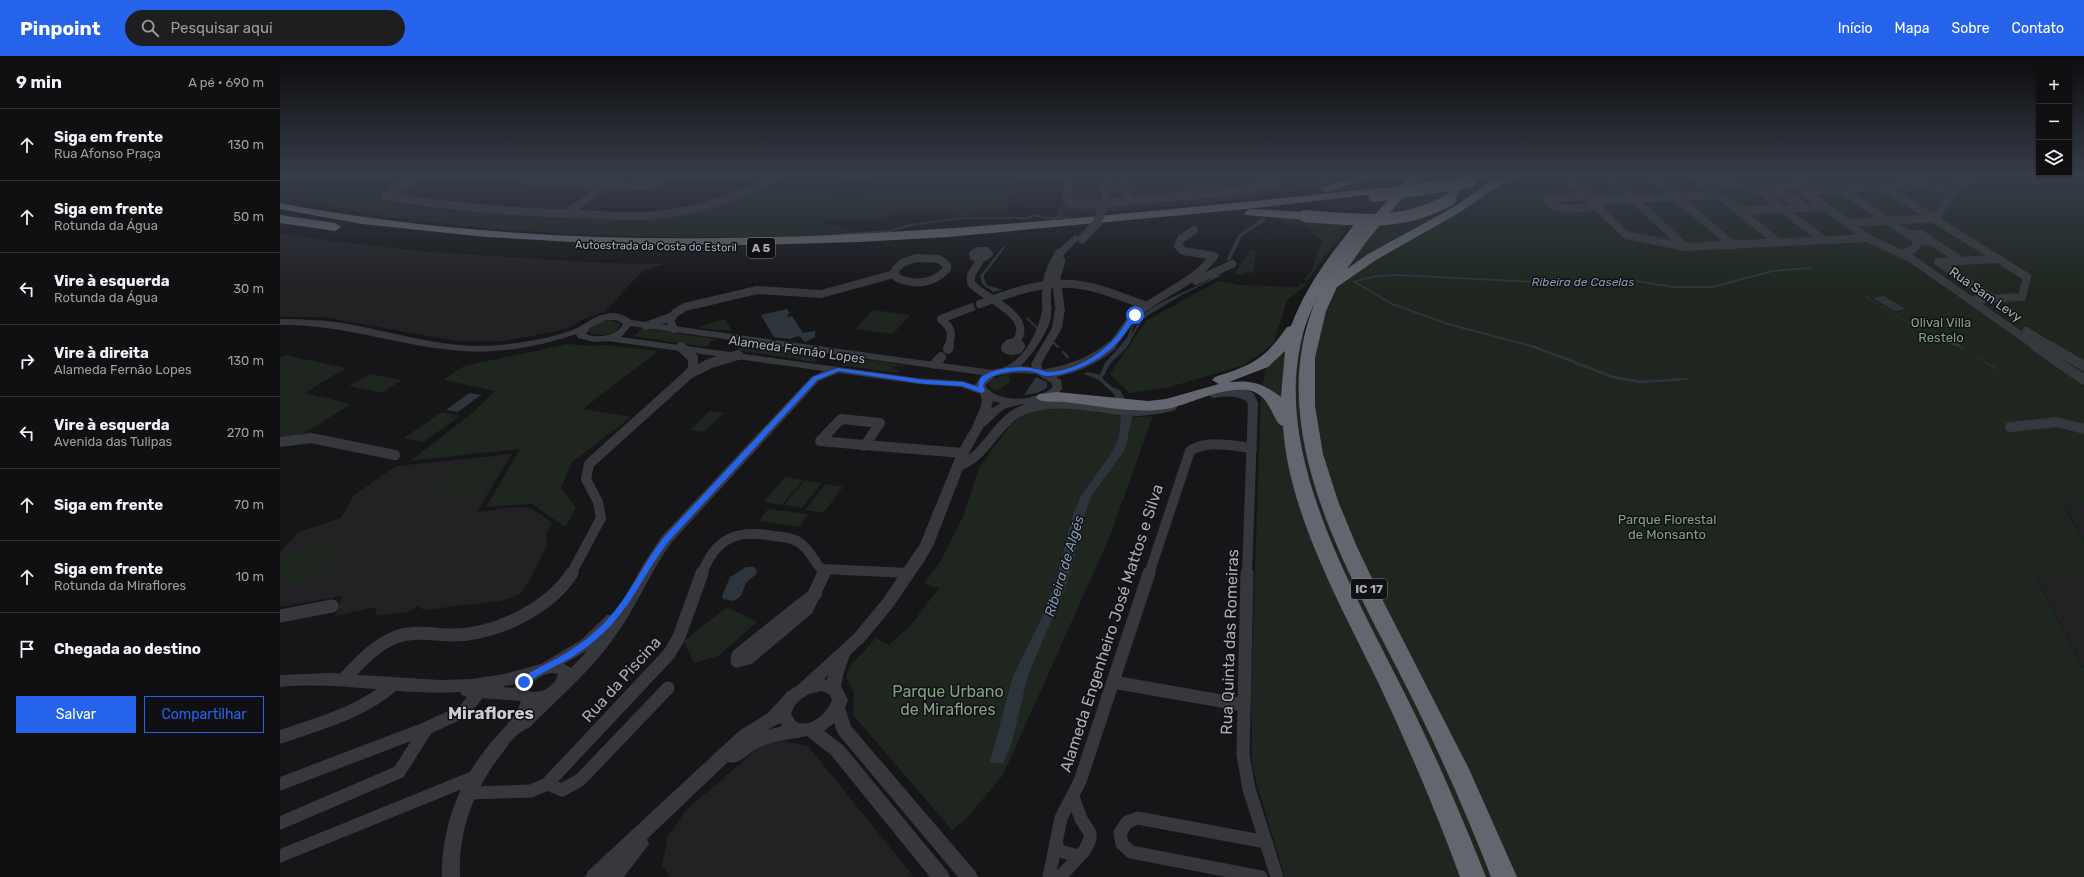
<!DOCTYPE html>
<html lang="pt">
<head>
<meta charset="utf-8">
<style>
	body { margin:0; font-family:Rubik,sans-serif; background:#1e1e20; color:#f1f3f6 }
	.controls { position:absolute; right:12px; top:12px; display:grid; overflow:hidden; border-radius:0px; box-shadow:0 1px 3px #0004 }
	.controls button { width:36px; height:36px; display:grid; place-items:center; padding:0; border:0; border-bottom:1px solid #303032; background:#101012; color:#f1f3f6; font:20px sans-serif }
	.stop { position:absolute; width:12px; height:12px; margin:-9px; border:3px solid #2563eb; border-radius:50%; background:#fff }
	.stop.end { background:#2563eb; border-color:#fff; box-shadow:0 1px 4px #0008 }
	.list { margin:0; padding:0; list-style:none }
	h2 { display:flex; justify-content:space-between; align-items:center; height:52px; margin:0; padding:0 16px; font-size:17px }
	h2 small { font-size:13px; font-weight:400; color:#9c9d9f }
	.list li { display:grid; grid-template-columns:26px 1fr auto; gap:12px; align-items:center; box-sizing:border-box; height:72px; padding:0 16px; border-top:1px solid #303032 }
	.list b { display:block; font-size:15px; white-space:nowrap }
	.list p { margin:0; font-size:13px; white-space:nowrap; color:#9c9d9f }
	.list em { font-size:13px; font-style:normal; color:#9c9d9f }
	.actions { display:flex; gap:8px; padding:12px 16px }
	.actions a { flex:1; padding:9px 0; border:1px solid #2563eb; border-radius:0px; text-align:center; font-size:14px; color:#2563eb }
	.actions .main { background:#2563eb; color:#fff }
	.icon { flex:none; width:22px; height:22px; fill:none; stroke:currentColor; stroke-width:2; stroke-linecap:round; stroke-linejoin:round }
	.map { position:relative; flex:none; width:1804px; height:821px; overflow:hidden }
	header { display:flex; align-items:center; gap:24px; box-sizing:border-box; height:56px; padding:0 20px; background:#2563eb; color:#fff }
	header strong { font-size:19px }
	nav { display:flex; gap:22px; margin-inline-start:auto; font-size:14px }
	.search { width:280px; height:36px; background:#1e1e20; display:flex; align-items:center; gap:10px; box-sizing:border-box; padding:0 14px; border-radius:22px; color:#9c9d9f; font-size:15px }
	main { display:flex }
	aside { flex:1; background:#101012 }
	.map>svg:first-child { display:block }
</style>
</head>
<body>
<header>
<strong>Pinpoint</strong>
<div class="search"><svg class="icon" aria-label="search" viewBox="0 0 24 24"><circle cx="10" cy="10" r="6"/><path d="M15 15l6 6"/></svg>Pesquisar aqui</div>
<nav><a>Início</a><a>Mapa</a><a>Sobre</a><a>Contato</a></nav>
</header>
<main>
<aside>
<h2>9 min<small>A pé · 690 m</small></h2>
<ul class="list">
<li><svg class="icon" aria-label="ahead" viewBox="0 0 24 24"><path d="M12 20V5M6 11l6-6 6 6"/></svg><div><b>Siga em frente</b><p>Rua Afonso Praça</p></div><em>130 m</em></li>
<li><svg class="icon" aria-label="ahead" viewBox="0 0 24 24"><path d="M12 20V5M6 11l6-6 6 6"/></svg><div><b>Siga em frente</b><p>Rotunda da Água</p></div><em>50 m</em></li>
<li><svg class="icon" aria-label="left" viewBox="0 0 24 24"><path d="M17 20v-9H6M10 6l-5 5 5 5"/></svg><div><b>Vire à esquerda</b><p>Rotunda da Água</p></div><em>30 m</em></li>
<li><svg class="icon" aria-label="right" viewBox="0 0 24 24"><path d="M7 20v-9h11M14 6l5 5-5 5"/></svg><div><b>Vire à direita</b><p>Alameda Fernão Lopes</p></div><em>130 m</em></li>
<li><svg class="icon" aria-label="left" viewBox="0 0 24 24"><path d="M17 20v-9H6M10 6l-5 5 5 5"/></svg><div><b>Vire à esquerda</b><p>Avenida das Tulipas</p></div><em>270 m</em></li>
<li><svg class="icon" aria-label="ahead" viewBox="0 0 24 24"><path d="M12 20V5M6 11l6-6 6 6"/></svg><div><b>Siga em frente</b></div><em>70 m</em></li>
<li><svg class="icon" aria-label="ahead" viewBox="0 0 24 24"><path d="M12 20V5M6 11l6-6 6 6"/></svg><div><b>Siga em frente</b><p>Rotunda da Miraflores</p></div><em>10 m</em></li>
<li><svg class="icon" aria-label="arrive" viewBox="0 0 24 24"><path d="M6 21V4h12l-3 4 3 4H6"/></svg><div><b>Chegada ao destino</b></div></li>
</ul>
<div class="actions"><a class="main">Salvar</a><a>Compartilhar</a></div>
</aside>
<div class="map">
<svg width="1804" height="821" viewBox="0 0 1804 821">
	<rect width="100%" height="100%" fill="#161618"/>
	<g fill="#222225">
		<path d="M785,119H1070L1042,129L968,143L777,160Z"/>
		<path d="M0,177L51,185L151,196L323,207L386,208L363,215L324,256L304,263L287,273L226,285L182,286L42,261H0Z"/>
		<path d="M232,398L197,456L214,454L220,452L243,451L252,453L272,466L266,479L267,489L250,524L240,538L221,545L144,554L137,550L129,556L96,560V551L55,560L62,540L0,551V497L18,476L61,462L74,439L116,410Z"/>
		<path d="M1779,443L1804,446V482Z"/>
		<path d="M1754,518L1804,521V611Z"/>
		<path d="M503,685L528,690L634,821H390L382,809L388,780L407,753L482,689Z"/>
	</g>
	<g fill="#1e261f">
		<path d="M503,119H582L578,123L563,122L557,129L568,131L565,134L559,133L554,143L573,144L592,126L605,127L609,119H735L733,128H738L728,143L734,144L721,156L696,155L693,160L677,161L678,158L672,157V154L619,156L603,163L546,164L542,168L564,170L561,172L573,173L562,179L502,181H389L284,178L204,172L106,161L18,144L25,141L82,140L96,138L94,142L98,144L170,155L398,158Z"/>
		<path d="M1129,119H1804V447L1779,444L1804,483V521L1754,519L1804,612V821H1005L977,729L972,706L971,635L981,335L987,308L1024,278L1039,237L1073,186Z"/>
		<path d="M1001,162L1067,169C1051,182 1019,168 1001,166Z"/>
		<path d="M1028,174L1066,175L1041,205L1024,231L1007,244L994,287L964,309L890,331L849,337L830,318L866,265L938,225L959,229L1021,231L1018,230L1019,227L1024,228L1027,224L1022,223C1033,221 1037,196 1042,185L1040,182Z"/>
		<path d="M970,194L976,195L973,217L964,216L962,219L955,218Z"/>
		<path d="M593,254L630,259L613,278L575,273Z"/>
		<path d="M445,263L452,275L420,272V270Z"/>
		<path d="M332,264L340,268C337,279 318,282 309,276L310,272L322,265Z"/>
		<path d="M361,272L436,283L431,285L427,291L352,280L357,278Z"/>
		<path d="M464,286L543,297L533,302L537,303L534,306L456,294L465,289L463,288Z"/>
		<path d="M288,288L308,290L327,289L378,295L303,353L351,361L292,406L281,432L296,452L285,471L252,448L206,451L240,393L130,405L190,359L215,335L163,324L184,310Z"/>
		<path d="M5,299L66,312L25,337L71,348L23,378L0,383V331L2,330L0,329V301Z"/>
		<path d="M568,301L623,309H624L622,311L615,310L613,313L619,314L617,317L560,309L566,307Z"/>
		<path d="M90,318L122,324L102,337L69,330Z"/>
		<path d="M731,318L729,320L730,325L720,333L715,335L710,331L709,327L713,322Z"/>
		<path d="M776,351L856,361L873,360L830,480L723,719L685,764L672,774L573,659L574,637L566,620L570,610L596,582L609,589L630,570L659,532L644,528L660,506L683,461L699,412L731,368L744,359L754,355Z"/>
		<path d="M430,355L444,357L424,376L410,374Z"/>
		<path d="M162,356L180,360L143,386L124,382Z"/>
		<path d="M225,403L202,443L152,447L177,408Z"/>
		<path d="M505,421L523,424L502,449L484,446Z"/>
		<path d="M525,424L542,427L522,452L504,449Z"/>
		<path d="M545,428L563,431L543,457L525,454Z"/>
		<path d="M488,453L528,458L519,471L479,465Z"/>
		<path d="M43,489C77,491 52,515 36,523C24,529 13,531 0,532V505L20,494Z"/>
		<path d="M447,551L477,566L438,600L414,607L404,585Z"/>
	</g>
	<g fill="#2c353c">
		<path d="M982,162H986L985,165L962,180L950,204L945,205L947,203L958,179Z"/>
		<path d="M727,189L704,219V223L707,229L723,234L713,236L702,228L700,220L722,192Z"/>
		<path d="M936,219H942L902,239L865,261C861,261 858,261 856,264C854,267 850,283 849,287C846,295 837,300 832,306C827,311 827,317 822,322L832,331L841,335L852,360L846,390L842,398L812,439L806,454L787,528L748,619L732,686L723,708L710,706L732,623L765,555L778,516L793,459L802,438L829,401L839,382L841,360L834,338L821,326L820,323L803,318L808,316L820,319L825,307L847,282L855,264L878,248L927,225Z"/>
		<path d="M1584,240H1588L1589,241H1587L1658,284L1669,282L1676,285L1684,293L1722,315C1702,308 1685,287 1664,288Z"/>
		<path d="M1604,240L1626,253L1615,255L1593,242Z"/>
		<path d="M507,253L510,257L508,258L507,261L512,260L523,277L535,275V281L525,286L519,280L509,283L494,281L481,259Z"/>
		<path d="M756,321L767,326V332L757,337L744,339Z"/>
		<path d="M189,337L201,339L178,356L166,354Z"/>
		<path d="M466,511H474L477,515L476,518L466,527L461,540L454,545L443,543L442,540L450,521Z"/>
	</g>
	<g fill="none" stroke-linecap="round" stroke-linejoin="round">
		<g stroke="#2c353c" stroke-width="2">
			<path d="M753,159L774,163L777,161L790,162"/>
			<path d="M563,178L610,175L631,169L682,162H750L751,160"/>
			<path d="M1075,225L1098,220L1117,219L1255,226L1303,227L1351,224L1393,231H1432L1493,215L1530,212"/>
			<path d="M1075,226L1112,248L1168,268L1255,291"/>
			<path d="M747,262L758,273"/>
			<path d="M773,286L778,291"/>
			<path d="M848,287L861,264L869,257"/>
		</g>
		<g stroke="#2c353c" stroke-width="2.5">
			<path d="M777,290L778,291"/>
			<path d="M1252,290L1333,321L1360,326L1407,323"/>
			<path d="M783,296L788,301"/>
			<path d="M813,320L823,325"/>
		</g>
		<path fill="#2c353c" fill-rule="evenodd" d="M1045,119H1057L1043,129H1035L1034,127Z"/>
		<path stroke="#333438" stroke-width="8" stroke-dasharray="8 3.5" stroke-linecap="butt" d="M687,253L700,248"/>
		<g stroke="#37383d" stroke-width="8">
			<path d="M138,119L105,140C160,150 215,154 270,157C299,158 329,160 358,160C408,159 456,143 499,119"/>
			<path d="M233,119L243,124L362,130L375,128L387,119"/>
			<path d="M790,119L786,143L791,147L802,149L962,135L995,126"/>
			<path d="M839,119L850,145"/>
			<path d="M972,119L985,126L999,124V121L992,119"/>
			<path d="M1328,119L1405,191"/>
			<path d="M1370,119L1453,189"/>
			<path d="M1414,119L1498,186"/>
			<path d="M1420,119L1483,136L1491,145L1544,184"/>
			<path d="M1624,119V124L1611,130L1529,135L1526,137L1588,182L1632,203L1757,291"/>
			<path d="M1673,119L1687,123"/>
			<path d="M1288,122L1346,179L1405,191L1588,182"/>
			<path d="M1288,122L1301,119"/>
			<path d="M1624,124L1673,135"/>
			<path d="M353,129L366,119"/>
			<path d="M1603,131L1747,221L1742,241L1691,244"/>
			<path d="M1488,133L1521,147"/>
			<path d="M1560,133L1638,185H1651L1641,178H1628"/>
			<path d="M1480,135L1523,127L1519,121"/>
			<path d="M1307,140L1275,142L1268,145C1281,157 1301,152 1317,150"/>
			<path d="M1311,145L1439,139"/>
			<path d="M1459,155L1544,151"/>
			<path d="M286,158L339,119"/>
			<path d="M1567,167L1656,162L1675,131L1695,119"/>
			<path d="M1651,185L1682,205"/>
			<path d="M698,195H706L709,198L702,202L694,201L693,198Z"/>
			<path d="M1621,198L1633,193L1638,188V185"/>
			<path d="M636,202L659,203L667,209V213C654,228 633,230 616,221L615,214L622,207Z"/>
			<path d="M698,202L699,206L691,219V227C702,242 756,259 736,286"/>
			<path d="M916,225L952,208"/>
			<path d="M1712,242L1658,206L1718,203"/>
			<path d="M700,248C729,237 760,226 792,228C818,230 843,242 868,250"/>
			<path d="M366,270L393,260"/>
			<path d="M394,273L390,265L395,257L405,251L477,234L541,238L614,218"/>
			<path d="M1746,275L1772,291"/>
			<path d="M669,291C672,275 673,274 661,263L687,253"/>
			<path d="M727,291L729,287L736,286L740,289L739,291"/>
			<path d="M830,291C841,280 847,265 860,255C885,235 914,227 934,200L903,195L898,190L901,183L914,174"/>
		</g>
		<g stroke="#37383d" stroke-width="10">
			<path d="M727,290L726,292L731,294L738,293L740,290"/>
			<path d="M1755,290L1804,324"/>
			<path d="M1770,290L1804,310"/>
			<path d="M668,293L669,290"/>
			<path d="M655,308L661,301"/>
			<path d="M409,318L431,307L458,299"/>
			<path d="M766,318C790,314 812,306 831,290"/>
			<path d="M934,337C947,334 958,335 970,341L973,348L967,518"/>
			<path d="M561,363L600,367L585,389L540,385Z"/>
			<path d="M1730,371L1777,366L1804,373"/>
			<path d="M0,386L31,382L115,399"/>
			<path d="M585,389L683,397"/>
			<path d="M584,390L585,389"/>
			<path d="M677,411C710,399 716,361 749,352C785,341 820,354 856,355C868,355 880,353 892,350"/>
			<path d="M291,518L321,462L318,446L306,423L309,408L409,318L413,312V302L401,291"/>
			<path d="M422,518C435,482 457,473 494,480C502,481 512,481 520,487C529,493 534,505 541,513L629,517"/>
			<path d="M543,518L545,514"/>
			<path d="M869,518L910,395C927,383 953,390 972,392"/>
		</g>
		<g stroke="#37383d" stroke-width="13">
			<path d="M967,517L963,699L969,733L997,821"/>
			<path d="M536,537L458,599L457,605L469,602L527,553L544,517"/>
			<path d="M0,560L52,550"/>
			<path d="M64,623C79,607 95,589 116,581C135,574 154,579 174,579C215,579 270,552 292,517"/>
			<path d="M833,626L964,649"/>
			<path d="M0,681C40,667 81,657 114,628"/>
			<path d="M0,728L147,672"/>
			<path d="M267,728L282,734L300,724L388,632"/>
			<path d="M189,737L251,735L267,728L389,598L399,581L422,517"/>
			<path d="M0,767L119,716L147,672L184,655L200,635"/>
			<path d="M776,788L780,795L798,800"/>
			<path d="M0,800L197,720"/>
			<path d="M769,821L781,762L800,725L869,517"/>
			<path d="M780,821L805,794L810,783V777L801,763L793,741"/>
			<path d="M981,821L851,796L842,788L840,777L847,766L858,762L986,786"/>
		</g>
		<g fill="#37383d" fill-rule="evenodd">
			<path d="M823,119H831L829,146L825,148L821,146Z"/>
			<path d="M795,179L798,180V184L783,199H777V195Z"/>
			<path d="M780,250L785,253L782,272L761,308L763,314L781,324L782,333L774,341L764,345L737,349L724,353L703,372L690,395L654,488L645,504L613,551L584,586L570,599L564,616L561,630L568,644L565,652L571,670L695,815L698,821H678L558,678L554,667L544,675L563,689L667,815L670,821H650L551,699L527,680C509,684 492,684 475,694C467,698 458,710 448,706L367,783L369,788L344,821H305L308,815L459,675L488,657L507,636L518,629L574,578L603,543L640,488L678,395L692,371L701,350L702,344L700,338L681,331L638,328L558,317L539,325L392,486C369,517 356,553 333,583C309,617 277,643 249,672C237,676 230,686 223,696C194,733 178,774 180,821H162C161,776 177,730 205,694C217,678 235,664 241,645L187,641L182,639L180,636C120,640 60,625 0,631V619L48,617L160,624L192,623L224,618L261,608L301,584L327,559H335L364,507L382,480L531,321L544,315L328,285L314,286L298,282L296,278C260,290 221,298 183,295C120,291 65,268 0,269V263C21,263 42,264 63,267C115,276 166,294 219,289C240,287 280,281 299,271C309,265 318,258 332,257C339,257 346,260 351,264L712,314C717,313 723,312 727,310C746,300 759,274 762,254L767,251L770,252C777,266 751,300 741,310L752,311L751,308L772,272L775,253ZM326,264H336L343,268C337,280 318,283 306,278L310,272ZM351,270L702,319L695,329L683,325L638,322L341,281ZM734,317L756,318L772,327V332C755,345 720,348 705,330L715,320ZM713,345L721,347L711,353ZM308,594L291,612L284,608ZM271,617L278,618C275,630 262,639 249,635C252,624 261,619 271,617ZM548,619L547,624L544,623ZM236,628L234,632L223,631L224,630ZM542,635L550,639L552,644C547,658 531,672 516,666L511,658C516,643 527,637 542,635ZM500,666L502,670L487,674L500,667Z"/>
		</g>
		<g fill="#63666e" fill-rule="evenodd">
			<path d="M1079,119H1095L1094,121L1050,135L1046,136L1040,133L1042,131Z"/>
			<path d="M1130,119H1141L1086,186L1067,213L1088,198L1174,151L1205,129L1229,119H1244L1213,133L1182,155L1096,204L1057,231L1046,255L1035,302V350L1043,398L1058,445L1077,491L1099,537L1189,713L1237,821H1211C1187,758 1159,696 1129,636C1073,523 985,384 1032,254C1051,202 1095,160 1130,119Z"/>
			<path d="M1178,119H1208L1203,122L1187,123L1174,145H1166L1164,143Z"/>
			<path d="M1099,132L1103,133L1105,135L1103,137L966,153L668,181L578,186L472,189L330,188L206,181L82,168L0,153V147C273,199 554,185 829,159C919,150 1009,142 1099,132Z"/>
			<path d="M970,153L1025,156L1031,160L1025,164L966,159L964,157Z"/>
			<path d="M0,159L55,167L61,171L55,175L0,167Z"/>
			<path d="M1082,163L1088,167C1059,208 1030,240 1020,291C996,408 1078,542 1128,644C1157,702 1182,761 1206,821H1180C1156,755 1128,690 1098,626C1061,550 1008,456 1003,370C991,367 993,337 966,334C939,331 912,348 886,353C854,358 823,350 792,347C781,345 769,347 759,344L756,341L759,338L777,336L868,345L886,343L939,328L932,324L935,321C972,309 984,304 1007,271L1011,270C1026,230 1051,197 1078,164ZM1005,295L1001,341C983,327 971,324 949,326L988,311Z"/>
		</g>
		<g stroke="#37383d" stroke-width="9">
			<path d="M802,183L817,167L825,146"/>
			<path d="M780,253L776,221L781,205"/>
			<path d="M767,254C765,233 767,215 780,197"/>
		</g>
		<g stroke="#63666e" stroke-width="12">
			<path d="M1094,140L1190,126"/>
			<path d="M1025,160C1075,164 1125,171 1170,143"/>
		</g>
	</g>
	<linearGradient id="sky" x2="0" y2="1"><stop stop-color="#0c0c0d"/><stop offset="0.51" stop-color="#363c48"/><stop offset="1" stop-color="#363c48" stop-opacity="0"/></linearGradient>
	<rect width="1804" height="234" fill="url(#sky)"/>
	<path fill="#2563eb" d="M853,257L858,259C850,269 843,282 833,291C817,306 790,319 767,320C763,320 759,317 755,316C742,313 707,315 703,330L705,335L702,337L682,330L645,328L559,315L537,324L389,485C368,511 355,543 332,568C319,582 303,595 287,604C273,612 259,617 247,628H241V623C254,613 267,608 281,600C297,591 314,578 327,564C350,539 363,508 384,481L533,321L558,312L645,324L683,326L698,331L700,322C714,312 738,309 756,313C760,313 764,316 768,316C789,316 813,303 828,289C838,281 845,267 853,257Z"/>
	<g text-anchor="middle" stroke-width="3" stroke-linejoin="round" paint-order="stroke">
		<g font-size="11" fill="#a8adb8" stroke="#111113">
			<text transform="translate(376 190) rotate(1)" y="4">Autoestrada da Costa do Estoril</text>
		</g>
		<g fill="#111113" stroke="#7b7e86" stroke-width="1">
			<rect x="467" y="182" width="28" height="20" rx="3"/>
			<rect x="1071" y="523" width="36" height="20" rx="3"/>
		</g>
		<g font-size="12" font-weight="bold" fill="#a8adb8">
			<text x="481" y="196">A 5</text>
			<text x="1089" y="537">IC 17</text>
		</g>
		<g font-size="12" font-style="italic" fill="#7f9bb3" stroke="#111113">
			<text x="1303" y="230">Ribeira de Caselas</text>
		</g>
		<g font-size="13" fill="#a8adb8" stroke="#111113">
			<text transform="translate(1706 238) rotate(35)" y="5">Rua Sam Levy</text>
			<text transform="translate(517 293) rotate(8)" y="5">Alameda Fernão Lopes</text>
		</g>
		<g font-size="13" fill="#7fa381" stroke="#111113">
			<text x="1661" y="271">Olival Villa<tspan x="1661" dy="15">Restelo</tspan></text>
			<text x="1387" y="468">Parque Florestal<tspan x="1387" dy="15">de Monsanto</tspan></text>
		</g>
		<g font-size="14" font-style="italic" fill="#7f9bb3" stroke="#111113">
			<text transform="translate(784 510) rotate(-73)" y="5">Ribeira de Algés</text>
		</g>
		<g font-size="16" fill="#a8adb8" stroke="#111113">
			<text transform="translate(831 572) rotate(-72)" y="6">Alameda Engenheiro José Mattos e Silva</text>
			<text transform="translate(949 586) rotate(-88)" y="6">Rua Quinta das Romeiras</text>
			<text transform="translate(341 623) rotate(-48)" y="6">Rua da Piscina</text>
		</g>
		<g font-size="16" fill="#7fa381" stroke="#111113">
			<text x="668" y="641">Parque Urbano<tspan x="668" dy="18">de Miraflores</tspan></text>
		</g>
		<g font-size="17" font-weight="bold" fill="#c9ccd4" stroke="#111113">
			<text x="211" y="663">Miraflores</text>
		</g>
	</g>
</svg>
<div class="controls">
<button>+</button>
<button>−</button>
<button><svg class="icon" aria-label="layers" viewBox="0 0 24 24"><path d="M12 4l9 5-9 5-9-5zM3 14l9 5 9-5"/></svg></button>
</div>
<div class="stop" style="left:855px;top:259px"></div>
<div class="stop end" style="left:244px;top:626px"></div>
</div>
</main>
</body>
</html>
